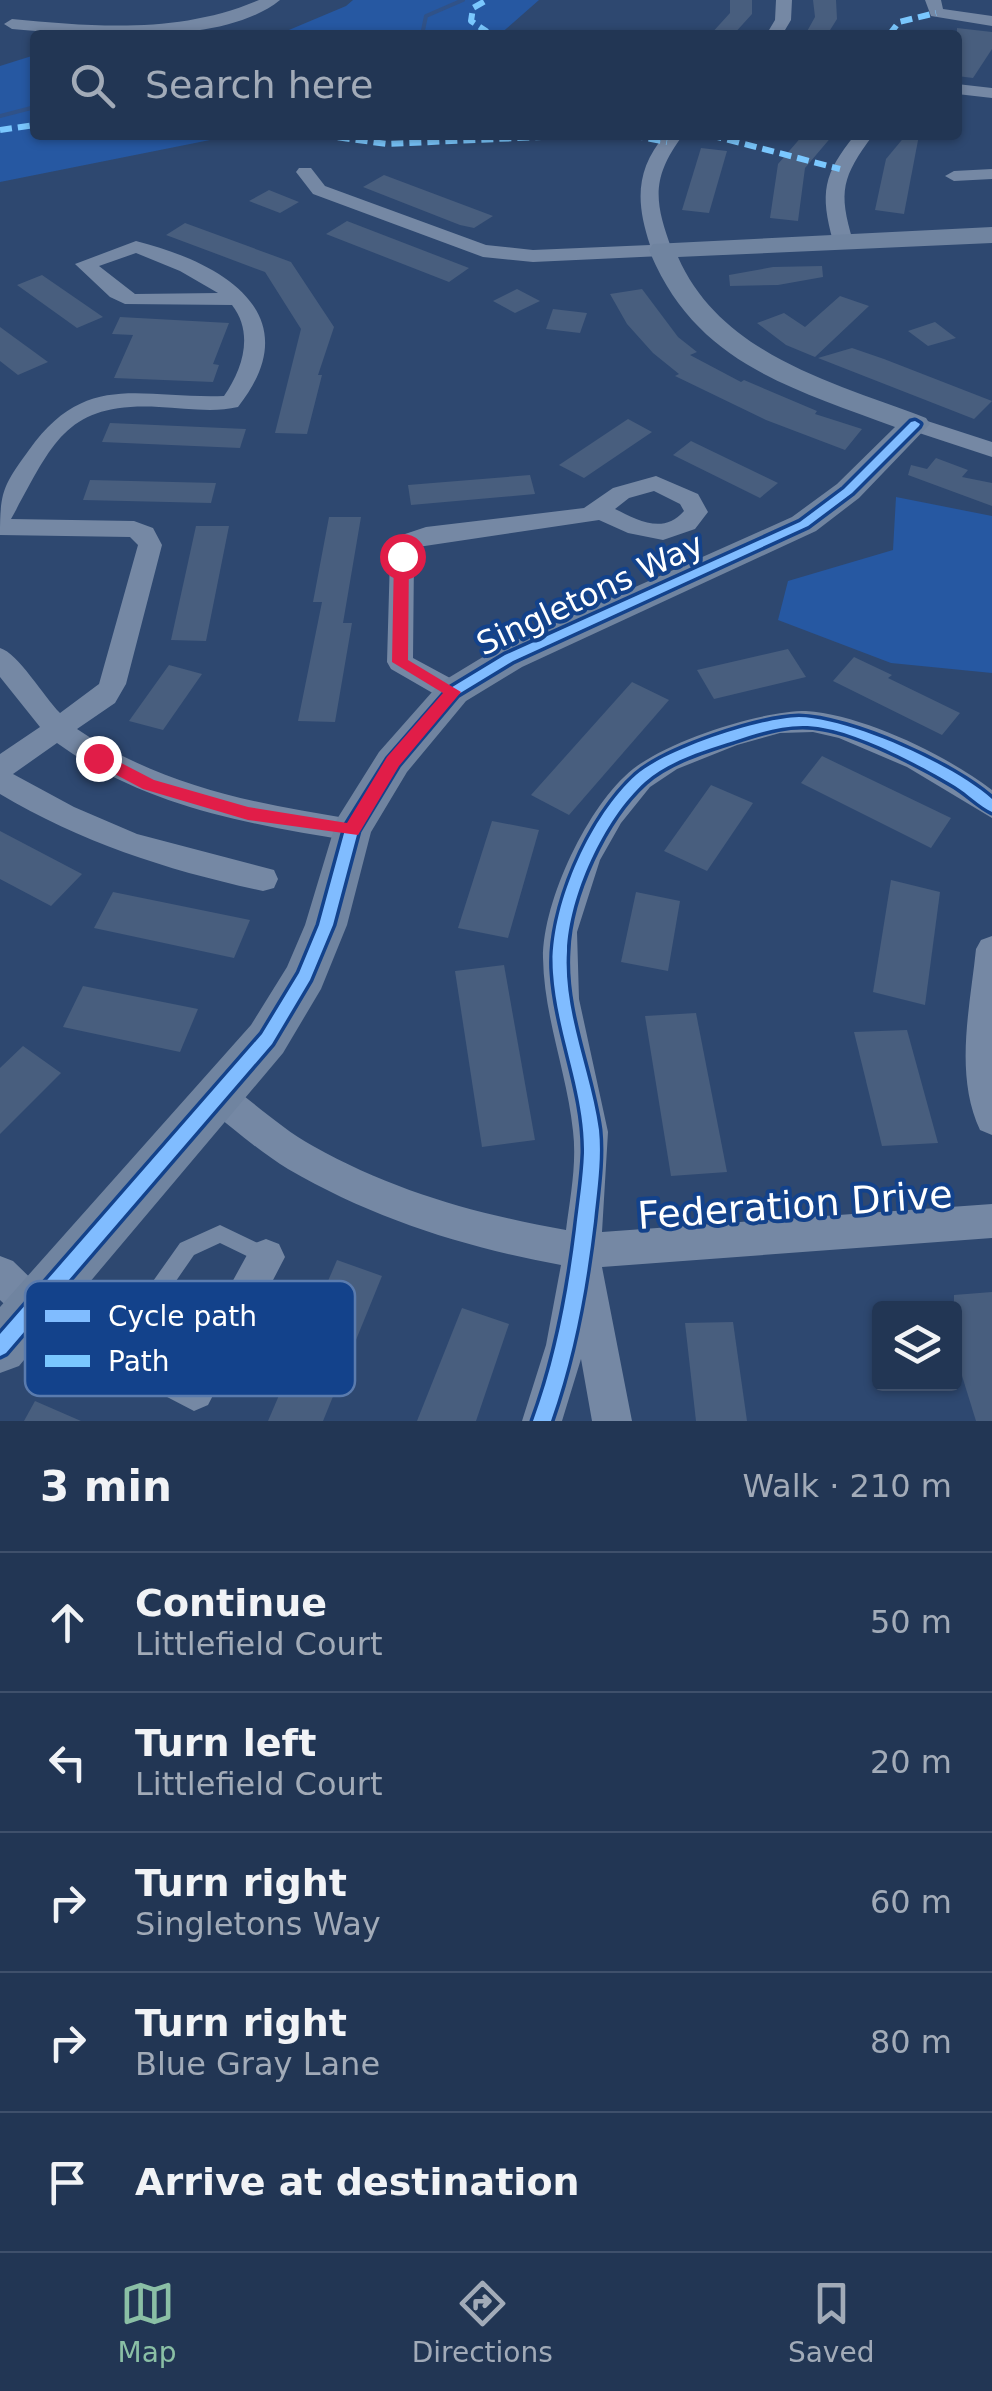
<!DOCTYPE html>
<html lang="en">
<head>
<meta charset="utf-8">
<style>
	body { margin:0; font-family:"DejaVu Sans",sans-serif; background:#2a3e5a; color:#f1f3f6 }
	.controls { position:absolute; right:30px; bottom:30px; display:grid; overflow:hidden; border-radius:10px; box-shadow:0 2px 8px #0004 }
	.controls button { width:90px; height:90px; display:grid; place-items:center; padding:0; border:0; border-bottom:2px solid #3f506b; background:#223654; color:#f1f3f6; font:50px sans-serif }
	.stop { position:absolute; width:30px; height:30px; margin:-22px; border:8px solid #e11d48; border-radius:50%; background:#fff }
	.stop.end { background:#e11d48; border-color:#fff; box-shadow:0 2px 10px #0008 }
	.list { margin:0; padding:0; list-style:none }
	h2 { display:flex; justify-content:space-between; align-items:center; height:130px; margin:0; padding:0 40px; font-size:42px }
	h2 small { font-size:32px; font-weight:400; color:#a2abb8 }
	.list li { display:grid; grid-template-columns:65px 1fr auto; gap:30px; align-items:center; box-sizing:border-box; height:140px; padding:0 40px; border-top:2px solid #3f506b }
	.list b { display:block; font-size:38px; white-space:nowrap }
	.list p { margin:0; font-size:32px; white-space:nowrap; color:#a2abb8 }
	.list em { font-size:32px; font-style:normal; color:#a2abb8 }
	.icon { flex:none; width:55px; height:55px; fill:none; stroke:currentColor; stroke-width:2; stroke-linecap:round; stroke-linejoin:round }
	.map { position:relative; flex:none; width:992px; height:1421px; overflow:hidden }
	.search { position:absolute; background:#223654; box-shadow:0 2px 8px #0004; left:30px; right:30px; top:30px; height:110px; display:flex; align-items:center; gap:25px; box-sizing:border-box; padding:0 35px; border-radius:10px; color:#a2abb8; font-size:38px }
	.sheet { height:830px; background:#223654 }
	nav { display:flex; justify-content:space-around; align-items:center; box-sizing:border-box; height:140px; border-top:2px solid #3f506b; background:#223654; font-size:28px; color:#a2abb8 }
	nav a { display:grid; justify-items:center; gap:5px }
	nav .on { color:#8abfa5 }
	.map>svg:first-child { display:block }
</style>
</head>
<body>
<div class="map">
<svg width="992" height="1421" viewBox="0 0 992 1421">
	<rect width="100%" height="100%" fill="#2e4870"/>
	<g fill="#2658a2">
		<path d="M353,0H539L499,35H277L346,6Z"/>
		<path d="M35,55V135H235L0,182V66Z"/>
		<path d="M896,497L992,516V673L891,663L778,620L788,581L893,550Z"/>
	</g>
	<g fill="none" stroke-linecap="round" stroke-linejoin="round">
		<g stroke="#305288" stroke-width="4">
			<path d="M422,35L426,16L463,0"/>
			<path d="M0,116L35,107"/>
		</g>
	</g>
	<g fill="#485e7e">
		<path d="M730,0H752V14L733,35H710L730,13Z"/>
		<path d="M813,0H836L837,19L827,35H805L815,17Z"/>
		<path d="M957,28L992,32V49L973,78L957,76Z"/>
		<path d="M803,135H833L805,168L798,221L770,218L778,164Z"/>
		<path d="M906,135H919L904,214L875,210L886,159Z"/>
		<path d="M701,148L727,151L709,213L682,210Z"/>
		<path d="M384,175L493,216L474,228L460,225L363,187Z"/>
		<path d="M269,190L299,202L280,213L249,201Z"/>
		<path d="M347,221L469,268L449,282L326,234Z"/>
		<path d="M185,223L291,262L334,327L318,375H322L307,434L275,433L301,329L265,272L166,235Z"/>
		<path d="M822,266L823,277L778,285L730,286L729,275L773,267Z"/>
		<path d="M42,275L103,317L77,328L17,285Z"/>
		<path d="M517,289L540,301L515,313L493,301Z"/>
		<path d="M642,289L678,337L697,352L690,355L741,382L744,380L817,411L815,414L862,429L845,450L766,420L675,376L679,374L653,353L627,324L610,294Z"/>
		<path d="M840,296L869,306L815,357L786,345L757,323L784,313L805,327Z"/>
		<path d="M553,309L587,313L580,333L546,329Z"/>
		<path d="M120,317L229,323L213,364L219,365L213,382L114,378L133,335L112,334Z"/>
		<path d="M935,322L956,338L928,346L908,331Z"/>
		<path d="M0,327L48,362L18,375L0,361Z"/>
		<path d="M852,348L884,359L992,401L974,419L818,358Z"/>
		<path d="M628,419L652,432L584,478L559,465Z"/>
		<path d="M110,423L246,429L240,448L102,442Z"/>
		<path d="M691,441L778,483L760,498L673,455Z"/>
		<path d="M936,458L968,470L962,477L992,483V506L908,475L911,465L927,469Z"/>
		<path d="M530,475L535,494L411,505L408,485Z"/>
		<path d="M90,480L216,483L211,503L83,500Z"/>
		<path d="M329,517H361L343,623H352L335,722L298,721L322,602H313Z"/>
		<path d="M196,526H229L206,641L171,640Z"/>
		<path d="M788,649L806,677L714,699L697,670Z"/>
		<path d="M854,657L892,675L888,678L960,713L942,735L833,681Z"/>
		<path d="M169,665L202,674L163,730L129,721Z"/>
		<path d="M632,682L669,700L569,815L531,795Z"/>
		<path d="M822,756L951,818L931,848L801,783Z"/>
		<path d="M711,785L753,803L707,871L664,851Z"/>
		<path d="M492,821L539,830L508,938L458,928Z"/>
		<path d="M0,831L82,874L51,906L0,879Z"/>
		<path d="M891,880L940,892L925,1005L873,992Z"/>
		<path d="M113,892L250,920L234,958L94,928Z"/>
		<path d="M636,892L680,901L668,971L621,962Z"/>
		<path d="M504,965L535,1140L482,1147L455,971Z"/>
		<path d="M83,986L198,1009L180,1052L63,1027Z"/>
		<path d="M696,1013L727,1172L671,1176L645,1016Z"/>
		<path d="M907,1030L938,1143L882,1146L854,1032Z"/>
		<path d="M23,1046L61,1073L0,1134V1068Z"/>
		<path d="M337,1260L382,1276L323,1421H268Z"/>
		<path d="M992,1292V1421H976L954,1350V1295Z"/>
		<path d="M462,1308L509,1324L476,1421H417Z"/>
		<path d="M733,1322L747,1421H696L685,1323Z"/>
		<path d="M35,1401L81,1421H24Z"/>
	</g>
	<g fill="none" stroke-linecap="round" stroke-linejoin="round">
		<path fill="#7588a4" fill-rule="evenodd" d="M220,1225L272,1250L274,1256L272,1262L265,1265L220,1243L194,1255L124,1356L117,1359L110,1356L107,1349L110,1342L180,1243Z"/>
		<g fill="#7588a4" fill-rule="evenodd">
			<path d="M259,0H280C221,48 83,35 12,29L4,24L12,19C96,27 180,34 259,0Z"/>
			<path d="M776,0H792L791,20L782,35H766L775,20Z"/>
			<path d="M925,0H941L943,9L992,16V26L931,16Z"/>
			<path d="M957,84L992,88V98L957,94Z"/>
			<path d="M665,135H683C651,178 654,201 672,250L662,256L533,262L483,257L313,194L296,172L299,168H311L325,186L486,245L533,250L650,245C636,203 635,170 665,135Z"/>
			<path d="M855,135H873C842,177 838,191 853,241L843,247L833,241C820,193 823,174 855,135Z"/>
			<path d="M992,169V179L954,181L945,176L954,171Z"/>
			<path d="M136,241C220,262 312,313 238,407C213,413 185,408 159,407C64,402 53,444 11,519L134,521L153,528L162,545L126,684L115,703L77,729C161,786 252,803 351,819L361,822L366,830L361,838L351,841C247,824 144,806 57,743L13,774L74,807L137,834L274,870L278,879L274,888L263,891C170,871 82,843 0,794V754L40,727L0,677V648C18,653 44,697 60,713L99,684L138,545L130,537L0,535C0,491 3,486 29,450C86,370 140,399 224,396C243,369 254,333 232,305L125,304L110,297L75,264ZM136,253L180,271L218,293L135,294L99,266Z"/>
			<path d="M915,417L992,442V457L907,429L904,424L907,419Z"/>
			<path d="M656,476L698,494L708,512L695,529L663,540L628,533L599,520L418,547L414,557L413,658L463,685L467,692L463,699H443L391,669L387,662L390,557L399,536L426,527L584,508L613,488ZM654,491L680,504L684,511C663,535 638,520 615,509L629,498Z"/>
			<path d="M806,711C864,715 946,755 992,790V818L907,767L839,738L813,732L780,733L737,745L677,769L650,787L621,823L600,860L577,932L579,999L608,1132L602,1232L992,1204V1238L602,1267L632,1421H592L581,1359L562,1421H522L546,1345L561,1265C464,1247 374,1219 288,1169C260,1152 234,1129 208,1109L203,1098L208,1087L220,1083L232,1087C258,1106 284,1130 313,1146C393,1191 476,1214 566,1230C570,1198 577,1164 573,1131C567,1073 544,1017 543,958C543,900 588,805 633,769C670,740 760,711 806,711Z"/>
			<path d="M992,936V1135L980,1130C954,1074 970,1008 976,949L981,940Z"/>
			<path d="M266,1239L279,1244L285,1257L208,1405L194,1411L23,1322L0,1300V1256L13,1261L49,1296L186,1366L253,1244Z"/>
		</g>
		<path fill="#7084a0" fill-rule="evenodd" d="M992,227V243L678,257C721,355 834,383 926,418L930,424L859,498L816,531L522,667L466,701L407,772L371,832L347,925L321,989L283,1053L19,1366L0,1373V1307L251,1025L287,967L305,925L337,819L379,752L440,683L496,649L792,517L837,484L895,427C789,387 695,363 649,250L653,244Z"/>
		<g stroke="#7ac7fe" stroke-width="6" stroke-dasharray="12 6" stroke-linecap="butt">
			<path d="M485,35L486,31L471,21L473,8L487,0"/>
			<path d="M889,35L899,22L936,13"/>
			<path d="M0,130L35,125"/>
			<path d="M320,135L387,144L584,135"/>
			<path d="M631,135L667,142"/>
			<path d="M710,135L840,169"/>
		</g>
		<g stroke="#13428b" stroke-width="7">
			<g id="cycleway">
				<path d="M915,421L920,424L919,426L852,493L808,526L513,661L457,695L398,765L358,831L333,925L310,980L272,1044L6,1353L0,1356V1334L262,1034L299,973L319,925L346,826L388,759L449,689L505,655L800,522L844,489L911,422Z"/>
				<path d="M799,717C850,718 955,765 992,799V812C979,806 968,794 955,786C922,766 861,734 823,728C792,722 764,731 734,741C705,750 669,761 645,782C604,819 569,896 567,951C563,1012 591,1071 599,1130C602,1160 597,1191 594,1221C586,1289 574,1356 551,1421H533C556,1359 568,1294 576,1229C579,1203 583,1178 584,1153C585,1092 557,1034 553,973C548,911 589,817 636,775C666,749 759,718 799,717Z"/>
			</g>
		</g>
		<use href="#cycleway" fill="#80bcff" fill-rule="evenodd"/>
	</g>
	<path fill="#e11d48" d="M402,552L409,556L408,660L461,692L399,766L358,835L248,820L143,789L92,762L89,758L98,751L154,780L248,807L347,823L387,757L443,693L392,662L394,556Z"/>
	<g text-anchor="middle" stroke-width="8" stroke-linejoin="round" paint-order="stroke">
		<g font-size="32" fill="#fff" stroke="#13428b">
			<text transform="translate(590 594) rotate(-25)" y="11">Singletons Way</text>
		</g>
		<g font-size="38" fill="#fff" stroke="#13428b">
			<text transform="translate(795 1205) rotate(-4)" y="13">Federation Drive</text>
		</g>
	</g>
	<rect x="25" y="1281" width="330" height="115" rx="15" fill="#13428b" stroke="#5a7bae" stroke-width="2.5"/>
	<rect x="45" y="1310" width="45" height="12" fill="#80bcff"/>
	<rect x="45" y="1355" width="45" height="12" fill="#7ac7fe"/>
	<g font-size="28" fill="#fff">
		<text x="108" y="1326">Cycle path</text>
		<text x="108" y="1371">Path</text>
	</g>
</svg>
<div class="controls">
<button><svg class="icon" aria-label="layers" viewBox="0 0 24 24"><path d="M12 4l9 5-9 5-9-5zM3 14l9 5 9-5"/></svg></button>
</div>
<div class="stop" style="left:402px;top:556px"></div>
<div class="stop end" style="left:98px;top:758px"></div>
<div class="search"><svg class="icon" aria-label="search" viewBox="0 0 24 24"><circle cx="10" cy="10" r="6"/><path d="M15 15l6 6"/></svg>Search here</div>
</div>
<section class="sheet">
<h2>3 min<small>Walk · 210 m</small></h2>
<ul class="list">
<li><svg class="icon" aria-label="ahead" viewBox="0 0 24 24"><path d="M12 20V5M6 11l6-6 6 6"/></svg><div><b>Continue</b><p>Littlefield Court</p></div><em>50 m</em></li>
<li><svg class="icon" aria-label="left" viewBox="0 0 24 24"><path d="M17 20v-9H6M10 6l-5 5 5 5"/></svg><div><b>Turn left</b><p>Littlefield Court</p></div><em>20 m</em></li>
<li><svg class="icon" aria-label="right" viewBox="0 0 24 24"><path d="M7 20v-9h11M14 6l5 5-5 5"/></svg><div><b>Turn right</b><p>Singletons Way</p></div><em>60 m</em></li>
<li><svg class="icon" aria-label="right" viewBox="0 0 24 24"><path d="M7 20v-9h11M14 6l5 5-5 5"/></svg><div><b>Turn right</b><p>Blue Gray Lane</p></div><em>80 m</em></li>
<li><svg class="icon" aria-label="arrive" viewBox="0 0 24 24"><path d="M6 21V4h12l-3 4 3 4H6"/></svg><div><b>Arrive at destination</b></div></li>
</ul>
</section>
<nav>
<a class="on"><svg class="icon" aria-label="map" viewBox="0 0 24 24"><path d="M3 6l6-2 6 2 6-2v14l-6 2-6-2-6 2zM9 4v14M15 6v14"/></svg>Map</a>
<a><svg class="icon" aria-label="directions" viewBox="0 0 24 24"><path d="M12 3l9 9-9 9-9-9zM9 14v-3h6M13 9l2 2-2 2"/></svg>Directions</a>
<a><svg class="icon" aria-label="saved" viewBox="0 0 24 24"><path d="M7 4h10v16l-5-4-5 4z"/></svg>Saved</a>
</nav>
</body>
</html>
